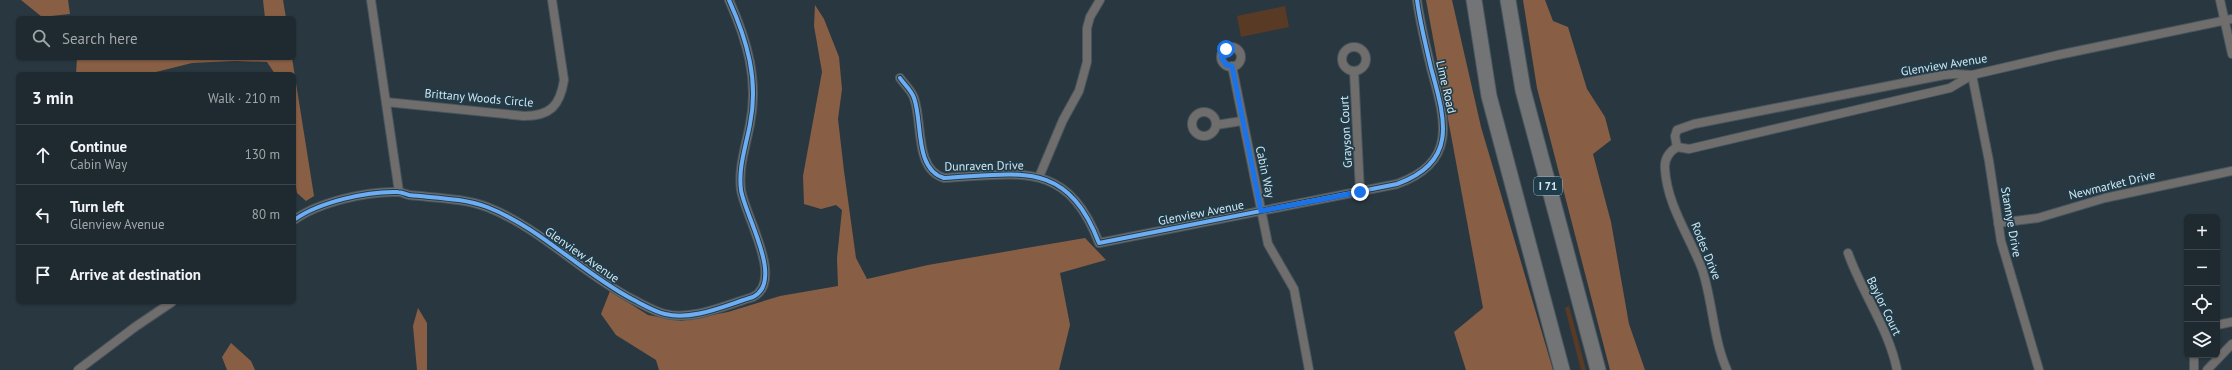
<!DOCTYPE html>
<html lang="en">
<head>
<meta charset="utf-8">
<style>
	body { margin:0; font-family:"PT Sans",sans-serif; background:#273238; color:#f1f3f6 }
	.controls { position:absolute; right:12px; bottom:12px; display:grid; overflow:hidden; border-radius:6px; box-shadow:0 1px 3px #0004 }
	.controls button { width:36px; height:36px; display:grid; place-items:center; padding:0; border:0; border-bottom:1px solid #3c464c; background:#1f2a30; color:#f1f3f6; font:20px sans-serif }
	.stop { position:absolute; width:12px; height:12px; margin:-9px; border:3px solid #1a73e8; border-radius:50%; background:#fff }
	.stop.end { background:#1a73e8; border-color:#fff; box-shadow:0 1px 4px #0008 }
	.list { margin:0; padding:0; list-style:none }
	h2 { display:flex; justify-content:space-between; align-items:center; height:52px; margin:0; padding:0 16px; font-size:17px }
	h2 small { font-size:13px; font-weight:400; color:#a1a7ab }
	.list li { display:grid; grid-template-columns:26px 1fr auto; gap:12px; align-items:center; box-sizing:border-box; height:60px; padding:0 16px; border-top:1px solid #3c464c }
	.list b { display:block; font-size:15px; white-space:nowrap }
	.list p { margin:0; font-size:13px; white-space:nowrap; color:#a1a7ab }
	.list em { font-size:13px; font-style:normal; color:#a1a7ab }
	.icon { flex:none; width:22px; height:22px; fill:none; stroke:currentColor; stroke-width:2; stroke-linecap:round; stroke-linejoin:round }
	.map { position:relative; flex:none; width:2232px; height:370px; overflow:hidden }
	.search { position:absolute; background:#1f2a30; box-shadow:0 1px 3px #0004; left:16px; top:16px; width:280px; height:44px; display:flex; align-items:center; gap:10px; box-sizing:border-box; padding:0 14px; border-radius:6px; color:#a1a7ab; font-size:15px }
	.panel { position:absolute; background:#1f2a30; box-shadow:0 1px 3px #0004; left:16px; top:72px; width:280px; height:232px; border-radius:6px }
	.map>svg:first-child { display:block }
</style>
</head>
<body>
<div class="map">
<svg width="2232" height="370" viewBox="0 0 2232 370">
	<rect width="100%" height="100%" fill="#293840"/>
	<g fill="#593a25">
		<path d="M1285,6L1289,27L1241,37L1237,16Z"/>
		<path d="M1569,306L1586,370H1581L1565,308Z"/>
	</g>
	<g fill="#885f45">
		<path d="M21,0H68L70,14L42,17Z"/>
		<path d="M263,0H283L286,18H265Z"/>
		<path d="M1426,0H1452L1481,127L1553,370H1466L1454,332L1483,308Z"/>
		<path d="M1523,0H1545L1553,21L1568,27L1587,89L1605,117L1611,140L1593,154L1611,222L1629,324L1645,370H1610L1537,88Z"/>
		<path d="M815,5L824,19L839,57L842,89L838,119L844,171L856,258L867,279L928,265L1085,238L1106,260L1060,273L1070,325L1059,370H659L656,360L616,335L601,314L610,291L648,315L681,321L728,312L780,296L838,286L837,258L842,210L836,205L821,209L804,204L803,176L822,72L814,26Z"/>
		<path d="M77,58H292L314,196L306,201L297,193L294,175V74H275L267,62L235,61L192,63L148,74H76Z"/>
		<path d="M418,308L427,323V370H417L413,326Z"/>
		<path d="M231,343L251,361L255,370H227L222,357Z"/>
	</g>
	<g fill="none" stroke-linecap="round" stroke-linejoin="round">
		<g stroke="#4a565e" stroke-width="10">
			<g id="minor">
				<path d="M371,0L399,192"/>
				<path d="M2220,0L2232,54"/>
				<circle cx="1231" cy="57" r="10"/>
				<circle cx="1354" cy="59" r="12"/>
				<path d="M1232,66L1268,244L1294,289L1309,370"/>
				<path d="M1354,71L1360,192"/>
				<path d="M1972,75L1989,161L2001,241L2039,370"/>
				<path d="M900,78C904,84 912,91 914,98C923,122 914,169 944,178C1019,174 1067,159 1099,243L1397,184C1459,162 1445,119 1431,68C1426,46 1420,23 1417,0"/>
				<path d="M386,102L524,116C550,116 560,106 564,80L552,0"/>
				<circle cx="1204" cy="124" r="12"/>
				<path d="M1216,125L1242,121"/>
				<path d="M1677,147L1675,136L1677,130L1694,124L1944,75L1955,74L1972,75L2058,55L2232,19"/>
				<path d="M1677,147L1689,149L1950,88L1972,75"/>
				<path d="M1677,147C1669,152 1664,159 1665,169C1667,205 1690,237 1702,269C1713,302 1713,339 1727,370"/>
				<path d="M1039,177L1063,120L1079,91L1087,62V28L1090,17L1100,0"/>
				<path d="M294,220C319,202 367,191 398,192C402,192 405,194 409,195C435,198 463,198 487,207C539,227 582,273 632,299C642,304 653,311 665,314C693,321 726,305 753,297C785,281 745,216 741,190C738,168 746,146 750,124C759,80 747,40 729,0"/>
				<path d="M1998,223L2038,218L2105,198L2232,171"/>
				<path d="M1848,253C1862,293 1889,329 1897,370"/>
				<path d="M2217,325L2232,322"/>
				<path d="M78,370L135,327L172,302"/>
				<path d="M2194,370V355"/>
				<path d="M2207,370L2232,344"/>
			</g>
		</g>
		<g stroke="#4a565e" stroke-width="17">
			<g id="motorway">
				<path d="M1474,0L1489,96L1562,370"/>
				<path d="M1508,0L1523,90L1598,370"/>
			</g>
		</g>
		<use href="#minor" stroke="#706e6d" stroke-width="8"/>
		<use href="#motorway" stroke="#737476" stroke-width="15"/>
		<g stroke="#1f3c4a" stroke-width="6">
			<g id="cycleway">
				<path d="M900,78C904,84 912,91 914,98C923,122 914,169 944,178C1019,174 1067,159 1099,243L1397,184C1459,162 1445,119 1431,68C1426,46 1420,23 1417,0"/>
				<path d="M294,220C319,202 367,191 398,192C402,192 405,194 409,195C435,198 463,198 487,207C539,227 582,273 632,299C642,304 653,311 665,314C693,321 726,305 753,297C785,281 745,216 741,190C738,168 746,146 750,124C759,80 747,40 729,0"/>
			</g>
		</g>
		<use href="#cycleway" stroke="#6dadf4" stroke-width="4"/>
	</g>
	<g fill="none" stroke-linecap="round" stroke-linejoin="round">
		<path stroke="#1a73e8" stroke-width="5" d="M1226,49L1221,57L1226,65L1232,66L1261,211L1360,192"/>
	</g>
	<g text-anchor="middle" stroke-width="3.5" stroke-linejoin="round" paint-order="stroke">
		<rect fill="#1f3c4a" stroke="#9fb3be" stroke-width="1" x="1534" y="177" width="28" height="18" rx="3"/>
		<g font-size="11" font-weight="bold" fill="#d6e6ef">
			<text x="1548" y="190">I 71</text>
		</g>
		<g font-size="12" fill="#d6e6ef" stroke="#1f3c4a">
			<text transform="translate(1944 65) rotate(-9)" y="4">Glenview Avenue</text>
			<text transform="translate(1446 87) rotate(77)" y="4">Lime Road</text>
			<text transform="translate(479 98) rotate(5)" y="4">Brittany Woods Circle</text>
			<text transform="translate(1346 132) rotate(-93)" y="4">Grayson Court</text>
			<text transform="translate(984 166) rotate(-1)" y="4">Dunraven Drive</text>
			<text transform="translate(1265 172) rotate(78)" y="4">Cabin Way</text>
			<text transform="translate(2112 185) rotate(-14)" y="4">Newmarket Drive</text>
			<text transform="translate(1201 213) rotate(-11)" y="4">Glenview Avenue</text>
			<text transform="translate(2011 222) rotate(80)" y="4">Stannye Drive</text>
			<text transform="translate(1706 251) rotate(68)" y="4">Rodes Drive</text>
			<text transform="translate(582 255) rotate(35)" y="4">Glenview Avenue</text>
			<text transform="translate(1884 306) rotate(64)" y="4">Baylor Court</text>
		</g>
	</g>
</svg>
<div class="controls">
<button>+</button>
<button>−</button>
<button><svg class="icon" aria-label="locate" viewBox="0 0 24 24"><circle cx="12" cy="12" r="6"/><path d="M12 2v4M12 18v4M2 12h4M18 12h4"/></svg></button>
<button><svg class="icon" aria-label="layers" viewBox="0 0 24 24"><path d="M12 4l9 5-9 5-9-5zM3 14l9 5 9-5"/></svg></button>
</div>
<div class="stop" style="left:1226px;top:49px"></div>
<div class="stop end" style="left:1360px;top:192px"></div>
<div class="search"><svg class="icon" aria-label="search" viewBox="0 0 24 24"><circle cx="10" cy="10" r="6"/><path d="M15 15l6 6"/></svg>Search here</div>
<section class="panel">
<h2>3 min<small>Walk · 210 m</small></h2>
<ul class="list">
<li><svg class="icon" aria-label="ahead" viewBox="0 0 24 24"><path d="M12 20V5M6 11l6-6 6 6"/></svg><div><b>Continue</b><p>Cabin Way</p></div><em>130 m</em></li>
<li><svg class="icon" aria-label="left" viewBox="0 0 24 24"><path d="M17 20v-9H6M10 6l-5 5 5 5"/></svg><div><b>Turn left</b><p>Glenview Avenue</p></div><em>80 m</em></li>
<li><svg class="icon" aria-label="arrive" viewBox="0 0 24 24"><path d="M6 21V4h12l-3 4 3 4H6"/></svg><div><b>Arrive at destination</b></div></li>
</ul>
</section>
</div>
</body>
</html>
